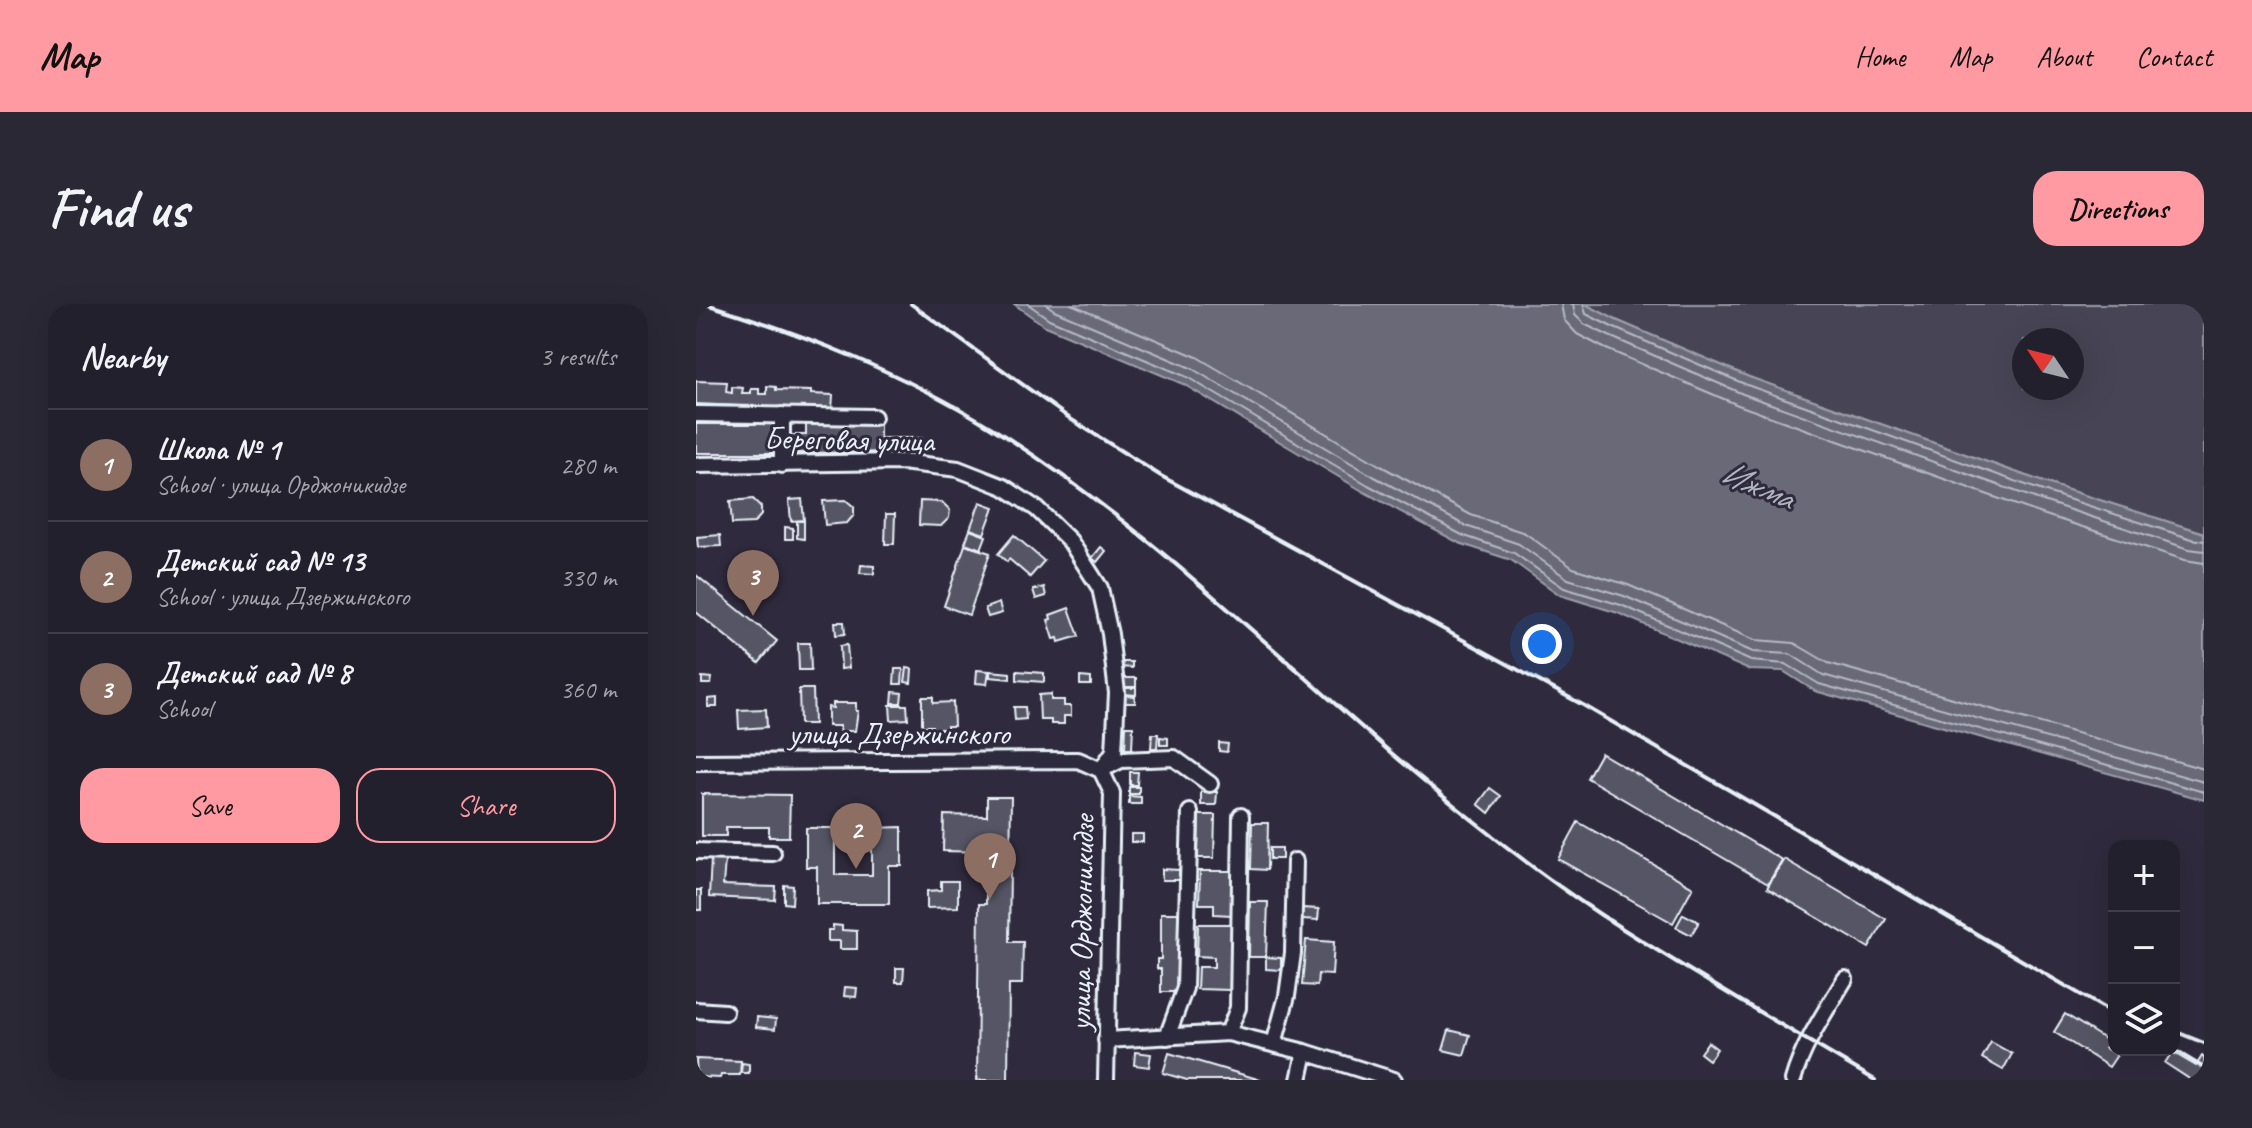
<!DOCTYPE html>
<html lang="en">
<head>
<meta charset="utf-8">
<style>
	body { margin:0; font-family:Caveat,sans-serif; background:#2b2836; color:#f1f3f6 }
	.controls { position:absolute; right:24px; bottom:24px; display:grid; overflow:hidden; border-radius:16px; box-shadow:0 8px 32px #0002 }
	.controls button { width:72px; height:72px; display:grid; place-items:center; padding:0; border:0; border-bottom:2px solid #403e4a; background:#23202e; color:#f1f3f6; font:40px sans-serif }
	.compass { position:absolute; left:1316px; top:24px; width:72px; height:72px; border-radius:50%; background:#23202e; box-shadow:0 8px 32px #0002; rotate:305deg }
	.you { position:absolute; left:846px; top:340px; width:28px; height:28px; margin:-20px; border:6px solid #fff; border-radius:50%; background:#1a73e8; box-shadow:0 0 0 12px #1a73e833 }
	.badge { display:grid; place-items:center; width:52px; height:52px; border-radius:50%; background:#ff9aa2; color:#fff; font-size:26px; font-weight:700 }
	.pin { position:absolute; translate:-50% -66px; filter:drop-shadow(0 2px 4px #0008) }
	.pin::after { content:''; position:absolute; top:42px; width:28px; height:24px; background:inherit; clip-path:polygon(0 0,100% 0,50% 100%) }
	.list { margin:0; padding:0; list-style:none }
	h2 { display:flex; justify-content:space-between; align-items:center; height:104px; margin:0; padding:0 32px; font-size:34px }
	h2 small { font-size:26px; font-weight:400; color:#a3a3aa }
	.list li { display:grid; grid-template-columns:52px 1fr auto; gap:24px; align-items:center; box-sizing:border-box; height:112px; padding:0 32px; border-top:2px solid #403e4a }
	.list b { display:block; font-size:30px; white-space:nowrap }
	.list p { margin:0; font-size:26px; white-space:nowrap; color:#a3a3aa }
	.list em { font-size:26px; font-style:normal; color:#a3a3aa }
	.actions { display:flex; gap:16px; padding:24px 32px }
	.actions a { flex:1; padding:18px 0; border:2px solid #ff9aa2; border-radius:24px; text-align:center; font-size:28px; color:#ff9aa2 }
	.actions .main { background:#ff9aa2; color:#111 }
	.icon { flex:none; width:44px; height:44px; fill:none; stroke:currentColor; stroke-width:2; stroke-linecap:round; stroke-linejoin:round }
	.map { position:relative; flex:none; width:1508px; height:776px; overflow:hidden; border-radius:24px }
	header { display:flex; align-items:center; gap:48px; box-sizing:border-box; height:112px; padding:0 40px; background:#ff9aa2; color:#111 }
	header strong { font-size:38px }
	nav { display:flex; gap:44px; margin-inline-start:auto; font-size:28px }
	.intro { display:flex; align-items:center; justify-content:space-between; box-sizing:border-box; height:192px; padding:0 48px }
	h1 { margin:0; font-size:56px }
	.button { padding:20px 36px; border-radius:24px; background:#ff9aa2; color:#111; font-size:28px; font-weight:700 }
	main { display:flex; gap:48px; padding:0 48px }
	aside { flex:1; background:#23202e; border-radius:24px; box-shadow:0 8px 32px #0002 }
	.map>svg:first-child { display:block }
</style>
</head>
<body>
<header>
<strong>Map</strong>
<nav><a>Home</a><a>Map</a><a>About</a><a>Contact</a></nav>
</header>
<div class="intro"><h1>Find us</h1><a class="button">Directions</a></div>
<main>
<aside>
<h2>Nearby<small>3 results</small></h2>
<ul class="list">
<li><span class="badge" style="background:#8d6e63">1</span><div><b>Школа № 1</b><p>School · улица Орджоникидзе</p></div><em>280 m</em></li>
<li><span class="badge" style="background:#8d6e63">2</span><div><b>Детский сад № 13</b><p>School · улица Дзержинского</p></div><em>330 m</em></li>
<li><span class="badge" style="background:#8d6e63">3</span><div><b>Детский сад № 8</b><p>School</p></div><em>360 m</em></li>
</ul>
<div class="actions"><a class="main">Save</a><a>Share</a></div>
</aside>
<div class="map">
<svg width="1508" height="776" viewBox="0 0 1508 776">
	<rect width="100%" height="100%" fill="#2f2a3d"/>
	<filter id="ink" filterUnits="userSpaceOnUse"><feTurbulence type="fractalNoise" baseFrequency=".0125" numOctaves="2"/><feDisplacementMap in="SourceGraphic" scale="16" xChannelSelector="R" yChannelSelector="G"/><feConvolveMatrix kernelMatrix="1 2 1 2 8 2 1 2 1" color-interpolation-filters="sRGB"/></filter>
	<g filter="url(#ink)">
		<path fill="#464455" stroke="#979aa6" stroke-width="2" fill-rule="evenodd" d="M889,0H1508V229L1350,179L1053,73L920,16ZM1328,36H1376V84H1328Z"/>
		<path fill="#696978" stroke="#9c9fab" stroke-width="2" d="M318,0H889L920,16L1053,73L1350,179L1508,229V496L1119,387L1087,367L1053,366L922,309L864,291L815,256L763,239L668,188L487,80L349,22Z"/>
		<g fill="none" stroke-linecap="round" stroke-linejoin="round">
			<g stroke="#b5bbc5" stroke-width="2">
				<path d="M332,0L353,15L491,73L672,181L766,231L818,249L868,284L925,301L1055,357L1090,360L1123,380L1508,488"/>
				<path d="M350,0L358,6L495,64L677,172L770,222L823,240L872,275L928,292L1057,348L1094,350L1127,371L1508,478"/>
				<path d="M375,0L501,53L683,161L775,211L829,229L877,264L932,281L1059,336L1098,339L1132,359L1508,465"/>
				<path d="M865,0L868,16L881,30L908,44L1042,101L1340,208L1489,256L1508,259"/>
				<path d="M877,0L879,11L888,20L913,32L1047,90L1344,196L1493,245L1508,247"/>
				<path d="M887,0L890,10L916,23L1051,81L1347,187L1496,235L1508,237"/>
			</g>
		</g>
		<g fill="#575565" stroke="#e8f1f8" stroke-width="2">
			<path d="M0,77L31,78L30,88L36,89V83L47,84L46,89H55V85H63V90H71V82L80,83V86L115,87V90L137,91L136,106L0,100Z"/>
			<path d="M184,119V134H226V148L92,149V131H110V120Z"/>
			<rect x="0" y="120" width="79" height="29"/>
			<path d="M57,195L65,203V211L58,219L36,220L34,197Z"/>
			<path d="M106,195L108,216L95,217L93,196Z"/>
			<path d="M150,196L158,203V211L151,219L129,221L127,197Z"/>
			<path d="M224,197L246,198L254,206L253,214L245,222L223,221Z"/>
			<path d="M284,198L298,203L288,230L274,225Z"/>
			<path d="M190,210H199L198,240H189Z"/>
			<path d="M101,217H108V235L101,234Z"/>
			<path d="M89,223L97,224V235H89Z"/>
			<path d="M274,226L290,232L285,245L269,239Z"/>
			<path d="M24,231L25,242L2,243L1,233Z"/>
			<path d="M318,231L348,257L334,273L313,255L311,258L302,250Z"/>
			<path d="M269,241L294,249L273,311L248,302Z"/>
			<path d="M405,243L410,247L401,258L396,254Z"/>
			<path d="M77,260V282H66L65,261Z"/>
			<path d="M165,261L178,262V270L164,269Z"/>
			<path d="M0,271L81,337L63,359L0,308Z"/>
			<path d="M348,283L350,292L340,295L337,286Z"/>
			<path d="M303,299L306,309L292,313L289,304Z"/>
			<path d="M373,304L383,332L363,338L362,334L358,335L352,316L355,315L354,311Z"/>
			<path d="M139,318H148L149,330L140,331Z"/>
			<path d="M102,339H114L115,366H103Z"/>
			<path d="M151,341L153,364L145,365L144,342Z"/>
			<path d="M425,358H436V364L425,363Z"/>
			<path d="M211,364L216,365L215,379L209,378Z"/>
			<path d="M199,365H207L206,380H198Z"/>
			<path d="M281,366L293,367L291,380L280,379Z"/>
			<path d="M294,367L314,369V375L294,373Z"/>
			<path d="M321,367L348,369V378L321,376Z"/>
			<path d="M6,373L16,374L15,380H6Z"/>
			<path d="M384,373L395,374V381H384Z"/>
			<rect x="427" y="374" width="13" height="9"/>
			<path d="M428,384H440V391L428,390Z"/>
			<path d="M103,385H117L118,420H104Z"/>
			<path d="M197,388L206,389L205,399H196Z"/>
			<path d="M355,390V396H368V402H375V412H368V420H355V416H344L343,391Z"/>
			<path d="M429,391L439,392V399H428Z"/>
			<path d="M226,393H237V399L257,398L258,422H251V425H236V422H226Z"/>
			<path d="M21,394V403H12V395Z"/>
			<path d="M137,399H160V407H162L159,427H144V422H132V403L137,404Z"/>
			<path d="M194,401H211L212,415L195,416Z"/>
			<path d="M318,403H329L330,415L319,416Z"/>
			<path d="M70,405L71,423L43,425L42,406Z"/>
			<path d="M430,422H437L436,445H429Z"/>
			<path d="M456,430H462L461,444H455Z"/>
			<path d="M464,433L472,434V441H464Z"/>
			<path d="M523,439L532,440L531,448L523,447Z"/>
			<path d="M905,449L1086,556L1072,580L891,474Z"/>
			<path d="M434,468H442L441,481H434Z"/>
			<rect x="433" y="483" width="10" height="7"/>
			<path d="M794,484L805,492L793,509L782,500Z"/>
			<path d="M505,488H521L520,501H505Z"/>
			<path d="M6,490L94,491L93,533H73V523H30V532H6Z"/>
			<path d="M433,492L445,493V500H433Z"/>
			<path d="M291,493H315L313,638H327L326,680H313L312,776H281L283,600H290V548L247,547L248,511L291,512Z"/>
			<path d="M503,511H519L518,554H502Z"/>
			<path d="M882,518L997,583L977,619L862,555Z"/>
			<path d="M556,519H572L571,566L555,565Z"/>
			<path d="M206,523V562H193V600H121V563H110V524H139V571H176V524Z"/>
			<rect x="435" y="530" width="12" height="8"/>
			<rect x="574" y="544" width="12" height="11"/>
			<path d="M15,555L29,556L27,581L80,583L79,596L13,593Z"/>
			<path d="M1088,555L1190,615L1173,644L1071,584Z"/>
			<path d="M466,565L483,566V576H466Z"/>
			<path d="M504,567H536L535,611L518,610V600H503Z"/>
			<path d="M245,577H262V603L231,604V587L245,586Z"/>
			<path d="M88,581L97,582L96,600L88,599Z"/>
			<rect x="0" y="586" width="5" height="20"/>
			<path d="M554,598H572L570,653H553Z"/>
			<path d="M606,604L623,605L622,616L606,615Z"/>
			<path d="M465,609H482V688H465V665H461V655H465Z"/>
			<path d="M987,610L1003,618L995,631L980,623Z"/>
			<path d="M502,620H535L534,686L501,685L502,663H518V653L501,652Z"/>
			<path d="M137,621L146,622V626L161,627V645H144V637H132V626H137Z"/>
			<path d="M610,636L638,638L636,671L622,670L621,682L606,681Z"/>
			<path d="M570,653L585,654V666L570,665Z"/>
			<path d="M200,664H208L207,678H200Z"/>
			<path d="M149,683L161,684L160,693L148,692Z"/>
			<path d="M1369,710L1413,738L1409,744L1421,751L1413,763L1358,728Z"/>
			<path d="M61,713L80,715L79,725L60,723Z"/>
			<path d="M753,726L774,731L768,751L747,746Z"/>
			<path d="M1012,738L1021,745L1013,756L1004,749Z"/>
			<path d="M1295,738L1316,750L1307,766L1286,754Z"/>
			<path d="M439,748L455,750L453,763L438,761Z"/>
			<path d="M1476,748L1500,762L1506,752L1508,754V776H1495L1469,759Z"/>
			<path d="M473,749L565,776H491L467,769Z"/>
			<path d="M0,755L45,757L44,771H25L24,774L1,773Z"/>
			<path d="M46,759L53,760V769H45Z"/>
		</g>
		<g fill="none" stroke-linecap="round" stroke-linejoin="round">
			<g stroke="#e8f1f8" stroke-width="20">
				<g id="minor">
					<path d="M0,110L178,113"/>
					<path d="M0,161L206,158L262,165L308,183L341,205L374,237L404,284L414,330L421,389L418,447L405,466"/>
					<path d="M86,161V111"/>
					<path d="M0,458L382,456L405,466"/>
					<path d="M409,464L425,456L478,454L514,480"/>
					<path d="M405,466L416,489L410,776"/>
					<path d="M0,547L77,549"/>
					<path d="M0,706L29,708"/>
					<path d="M532,729L542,704L545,512"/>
					<path d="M471,733L489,684L494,508"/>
					<path d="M410,736L532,729L609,748L698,776"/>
					<path d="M578,740L591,692L597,649L599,557"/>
					<path d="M603,776L609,748"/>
					<path d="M1097,776C1107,740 1130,707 1149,675"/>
				</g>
			</g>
			<use href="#minor" stroke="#2f2a3d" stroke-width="14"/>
			<g stroke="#e8f1f8" stroke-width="4">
				<path d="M10,0C110,31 207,69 296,124C471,233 613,387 774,514C816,548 860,581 905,611C995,669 1087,722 1179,776"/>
				<path d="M215,0L376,116L465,172L887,401L1418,710"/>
				<path d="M1478,727L1508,739"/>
				<path d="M1478,746L1508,764"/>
			</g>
		</g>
	</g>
	<g text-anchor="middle" stroke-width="6" stroke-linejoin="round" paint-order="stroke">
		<g font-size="32" fill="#e8f1f8" stroke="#2f2a3d">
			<text transform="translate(153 135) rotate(1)" y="11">Береговая улица</text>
			<text x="203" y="440">улица Дзержинского</text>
			<text transform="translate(385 619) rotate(-89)" y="11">улица Орджоникидзе</text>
		</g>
		<g font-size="34" font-style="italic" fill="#afb4be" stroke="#2f2a3d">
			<text transform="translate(1062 180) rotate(23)" y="12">Ижма</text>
		</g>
	</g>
</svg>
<div class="controls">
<button>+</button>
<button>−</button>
<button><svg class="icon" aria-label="layers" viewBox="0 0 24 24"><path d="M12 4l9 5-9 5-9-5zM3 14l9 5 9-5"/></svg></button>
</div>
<svg class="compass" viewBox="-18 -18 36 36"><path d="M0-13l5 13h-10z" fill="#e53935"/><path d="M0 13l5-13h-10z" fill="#a3a3aa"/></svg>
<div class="you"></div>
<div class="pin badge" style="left:294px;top:595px;background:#8d6e63">1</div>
<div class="pin badge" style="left:160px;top:565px;background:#8d6e63">2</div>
<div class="pin badge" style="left:57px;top:312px;background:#8d6e63">3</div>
</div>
</main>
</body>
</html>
